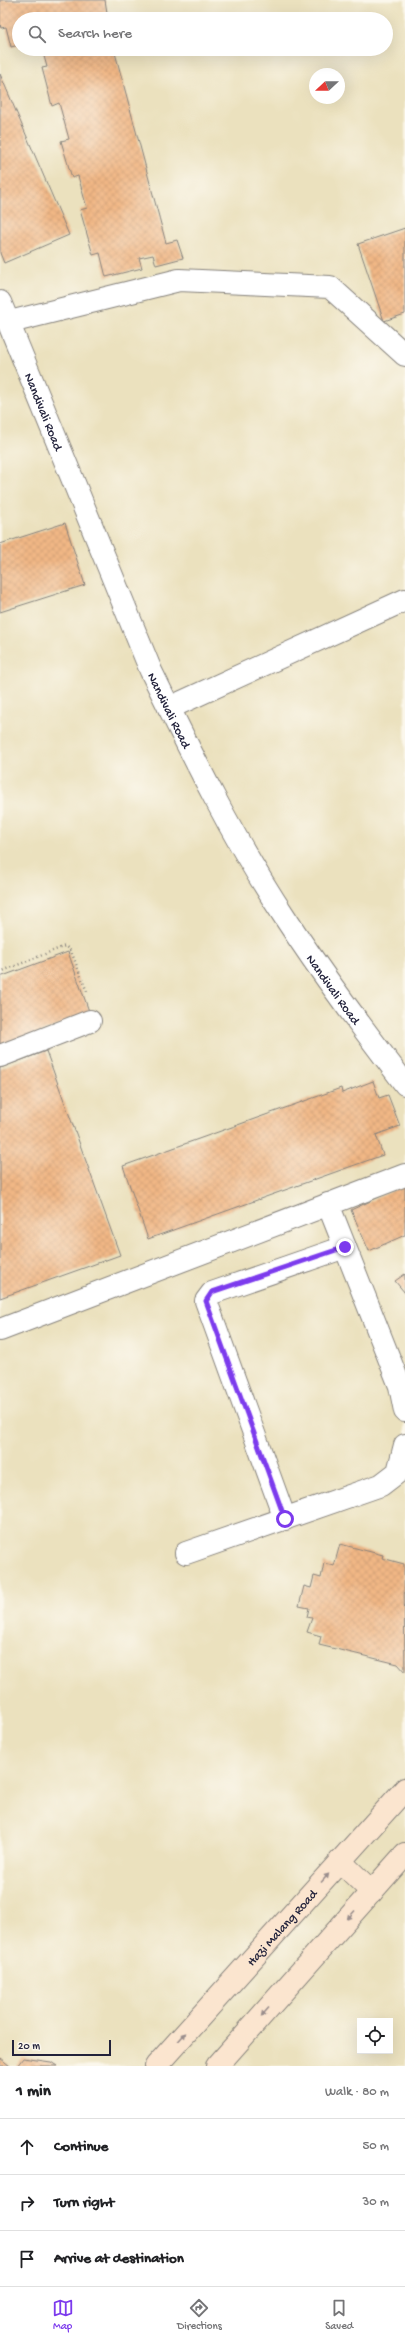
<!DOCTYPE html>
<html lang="en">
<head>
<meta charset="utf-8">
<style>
	body { margin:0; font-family:"Gochi Hand",sans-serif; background:#f2f2f2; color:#202124 }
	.controls { position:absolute; right:12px; bottom:12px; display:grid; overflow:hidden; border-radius:0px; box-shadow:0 4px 16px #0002 }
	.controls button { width:36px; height:36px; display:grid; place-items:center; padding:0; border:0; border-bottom:1px solid #e0e0e0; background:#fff; color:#202124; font:20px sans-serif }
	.compass { position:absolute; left:309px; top:68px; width:36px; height:36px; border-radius:50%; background:#fff; box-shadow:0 4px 16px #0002; rotate:248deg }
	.scale { position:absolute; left:12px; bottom:10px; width:99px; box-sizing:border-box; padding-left:4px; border:2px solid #22223b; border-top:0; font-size:11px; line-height:14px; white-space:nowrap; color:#22223b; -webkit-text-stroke:3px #fbf7ec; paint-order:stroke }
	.stop { position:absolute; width:12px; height:12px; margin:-9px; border:3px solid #7c3aed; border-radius:50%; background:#fff }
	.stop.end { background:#7c3aed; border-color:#fff; box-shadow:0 1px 4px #0008 }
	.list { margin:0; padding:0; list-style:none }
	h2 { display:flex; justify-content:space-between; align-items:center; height:52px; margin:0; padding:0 16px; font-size:17px }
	h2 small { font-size:13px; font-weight:400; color:#757577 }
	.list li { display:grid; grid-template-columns:26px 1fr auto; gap:12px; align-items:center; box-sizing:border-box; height:56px; padding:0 16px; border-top:1px solid #e0e0e0 }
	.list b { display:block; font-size:15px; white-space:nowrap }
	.list em { font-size:13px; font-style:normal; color:#757577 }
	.icon { flex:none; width:22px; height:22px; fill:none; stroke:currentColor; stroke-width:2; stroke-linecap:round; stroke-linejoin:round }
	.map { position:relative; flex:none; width:405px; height:2066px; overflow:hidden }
	.search { position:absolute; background:#fff; box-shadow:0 4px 16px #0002; left:12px; right:12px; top:12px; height:44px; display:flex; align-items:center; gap:10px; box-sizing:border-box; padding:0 14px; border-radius:22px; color:#757577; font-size:15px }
	.sheet { height:220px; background:#fff }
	nav { display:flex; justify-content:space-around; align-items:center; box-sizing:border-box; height:56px; border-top:1px solid #e0e0e0; background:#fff; font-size:11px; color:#757577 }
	nav a { display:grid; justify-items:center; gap:2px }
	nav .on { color:#7c3aed }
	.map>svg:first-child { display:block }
</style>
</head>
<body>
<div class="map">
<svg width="405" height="2066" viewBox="0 0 405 2066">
	<defs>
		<pattern id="building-cross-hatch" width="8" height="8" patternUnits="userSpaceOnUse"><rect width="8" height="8" fill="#f1b785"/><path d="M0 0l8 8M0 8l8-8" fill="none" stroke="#ce9d74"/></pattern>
	</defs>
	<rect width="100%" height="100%" fill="#fbf7ec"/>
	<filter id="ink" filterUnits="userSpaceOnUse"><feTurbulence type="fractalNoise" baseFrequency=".025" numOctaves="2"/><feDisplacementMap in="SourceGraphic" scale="8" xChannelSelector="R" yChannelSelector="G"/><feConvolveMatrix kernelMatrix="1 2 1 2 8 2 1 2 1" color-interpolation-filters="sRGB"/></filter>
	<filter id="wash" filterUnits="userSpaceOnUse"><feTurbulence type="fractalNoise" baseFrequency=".012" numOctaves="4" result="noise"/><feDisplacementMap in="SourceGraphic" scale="16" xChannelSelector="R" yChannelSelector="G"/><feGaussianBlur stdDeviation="0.9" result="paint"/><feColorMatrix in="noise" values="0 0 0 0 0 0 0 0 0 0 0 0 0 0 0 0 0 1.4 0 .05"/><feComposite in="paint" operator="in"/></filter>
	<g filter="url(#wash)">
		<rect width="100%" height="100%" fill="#ebe1be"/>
		<g id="blocks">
			<g fill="url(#building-cross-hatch)">
				<path d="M0,0H105L108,19H19V45L11,47L6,27L1,28L0,24Z"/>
				<path d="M42,49H114L166,243L177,240L183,258L156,265L153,255L139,258L142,268L106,277L100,253L93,255L80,210L87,208L78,176L72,178L61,141L69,139L59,103L52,106L42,68L47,67Z"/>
				<path d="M0,74L69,235L4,263L0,253Z"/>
				<path d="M405,228V314L384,321L358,244Z"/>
				<path d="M65,523L85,585L0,612V544Z"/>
				<path d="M68,952L90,1014L0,1047V977Z"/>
				<path d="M46,1051L120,1255L0,1298V1068Z"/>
				<path d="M373,1081L379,1098L388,1095L400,1126L376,1135L383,1155L148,1239L123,1166L341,1088L342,1093Z"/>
				<path d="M405,1185V1235L369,1251L351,1210Z"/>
				<path d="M405,1274V1293L395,1281Z"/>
				<path d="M340,1544L383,1555L382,1558L404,1564L405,1672L398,1664L319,1645L321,1636L307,1632L312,1618L307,1617L309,1608L299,1606L304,1586L311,1588L314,1576L321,1578L324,1563L334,1566Z"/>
				<path d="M0,2058L10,2066H0Z"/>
				<path d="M23,2058L51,2062L57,2066H17Z"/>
			</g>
		</g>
	</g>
	<g filter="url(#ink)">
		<use href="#blocks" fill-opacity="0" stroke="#86827c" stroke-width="1"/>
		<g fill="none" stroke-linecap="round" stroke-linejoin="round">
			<g stroke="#86827c" stroke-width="24">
				<g id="minor">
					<path id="s1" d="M0,302L151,671C192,755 234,841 286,919C323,976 364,1030 405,1084"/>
					<path d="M10,322L179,280L330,287L405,355"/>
					<path d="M169,708L405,600"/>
					<path d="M0,1056L90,1021"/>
					<path d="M328,1204L400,1386L405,1411"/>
					<path d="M0,1330L405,1175"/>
					<path d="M285,1519L206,1301L212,1293L345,1247"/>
					<path d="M186,1553L381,1485L398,1472L405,1445"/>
				</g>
			</g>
			<g stroke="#86827c" stroke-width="24">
				<g id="secondary">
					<path d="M340,1861L372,1892"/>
					<path id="s2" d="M156,2066L405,1789"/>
					<path d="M217,2066L405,1854"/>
				</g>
			</g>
			<path stroke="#86827c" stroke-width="2.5" stroke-dasharray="1 3" stroke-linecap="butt" d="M0,972L65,946L71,951L87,992"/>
			<use href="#minor" stroke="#fff" stroke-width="22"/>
			<use href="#secondary" stroke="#fbe5cf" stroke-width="22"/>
		</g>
		<defs><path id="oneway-solid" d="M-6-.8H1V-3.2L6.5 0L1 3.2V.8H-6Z"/></defs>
		<g fill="#998d8c">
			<use href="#oneway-solid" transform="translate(325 1878) rotate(-48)"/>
			<use href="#oneway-solid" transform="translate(351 1915) rotate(132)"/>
			<use href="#oneway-solid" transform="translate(265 2012) rotate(132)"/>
			<use href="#oneway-solid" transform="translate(182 2037) rotate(-48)"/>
		</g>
	</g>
	<g fill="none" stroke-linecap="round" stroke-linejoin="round" filter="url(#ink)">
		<path stroke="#7c3aed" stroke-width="5" d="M285,1519L206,1301L212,1292L345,1247"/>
	</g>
	<g text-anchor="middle" stroke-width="3" stroke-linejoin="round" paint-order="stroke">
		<g font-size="13" fill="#22223b" stroke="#fbf7ec">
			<text dy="5" stroke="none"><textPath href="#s1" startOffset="118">Nandivali Road</textPath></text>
			<text dy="5" stroke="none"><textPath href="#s1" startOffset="442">Nandivali Road</textPath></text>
			<text dy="5" stroke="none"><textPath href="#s1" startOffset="766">Nandivali Road</textPath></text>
			<text dy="5" stroke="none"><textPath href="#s2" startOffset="187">Hazi Malang Road</textPath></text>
		</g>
	</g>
</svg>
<div class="controls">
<button><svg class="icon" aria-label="locate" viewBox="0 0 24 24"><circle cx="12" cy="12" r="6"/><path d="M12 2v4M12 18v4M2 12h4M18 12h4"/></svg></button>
</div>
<svg class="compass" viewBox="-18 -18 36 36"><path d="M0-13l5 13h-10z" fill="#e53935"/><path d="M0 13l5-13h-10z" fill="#757577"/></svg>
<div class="scale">20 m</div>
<div class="stop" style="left:285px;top:1519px"></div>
<div class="stop end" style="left:345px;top:1247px"></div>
<div class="search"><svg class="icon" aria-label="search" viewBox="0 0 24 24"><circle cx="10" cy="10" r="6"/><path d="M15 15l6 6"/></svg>Search here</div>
</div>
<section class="sheet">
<h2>1 min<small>Walk · 80 m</small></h2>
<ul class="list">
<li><svg class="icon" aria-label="ahead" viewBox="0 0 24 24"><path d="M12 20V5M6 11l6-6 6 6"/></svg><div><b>Continue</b></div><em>50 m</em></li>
<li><svg class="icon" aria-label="right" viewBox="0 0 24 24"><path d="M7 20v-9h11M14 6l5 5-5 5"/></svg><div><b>Turn right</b></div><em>30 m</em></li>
<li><svg class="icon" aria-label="arrive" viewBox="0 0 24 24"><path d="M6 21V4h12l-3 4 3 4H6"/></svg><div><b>Arrive at destination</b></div></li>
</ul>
</section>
<nav>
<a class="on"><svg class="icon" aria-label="map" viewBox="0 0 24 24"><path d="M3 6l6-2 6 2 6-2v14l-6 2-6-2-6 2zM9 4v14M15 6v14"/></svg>Map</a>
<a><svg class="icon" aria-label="directions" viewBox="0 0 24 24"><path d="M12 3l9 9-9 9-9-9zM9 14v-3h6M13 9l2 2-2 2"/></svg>Directions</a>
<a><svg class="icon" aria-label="saved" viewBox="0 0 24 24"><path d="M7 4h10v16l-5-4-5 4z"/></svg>Saved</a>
</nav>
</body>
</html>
